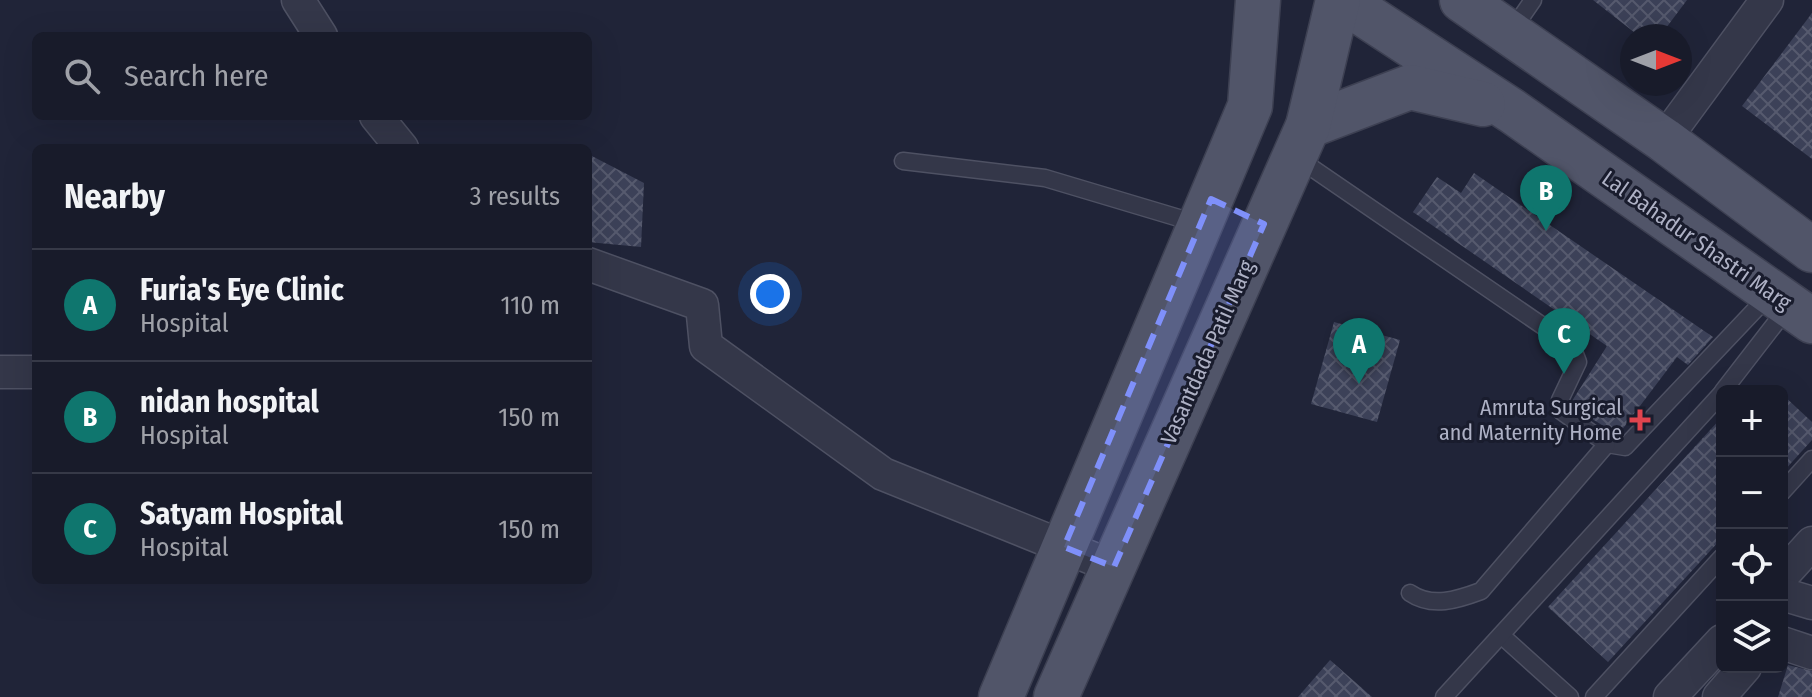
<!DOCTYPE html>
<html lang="en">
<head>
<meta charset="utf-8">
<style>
	body { margin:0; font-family:"Fira Sans Condensed",sans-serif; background:#252836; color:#f1f3f6 }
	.controls { position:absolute; right:24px; bottom:24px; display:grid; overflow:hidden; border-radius:12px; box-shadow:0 8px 32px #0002 }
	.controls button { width:72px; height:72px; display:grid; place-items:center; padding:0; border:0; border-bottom:2px solid #363947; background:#181b2a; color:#f1f3f6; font:40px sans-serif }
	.compass { position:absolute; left:1620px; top:24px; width:72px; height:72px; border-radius:50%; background:#181b2a; box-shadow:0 8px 32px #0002; rotate:90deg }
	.you { position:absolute; left:770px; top:294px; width:28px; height:28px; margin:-20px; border:6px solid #fff; border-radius:50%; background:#1a73e8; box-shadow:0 0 0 12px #1a73e833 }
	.badge { display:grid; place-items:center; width:52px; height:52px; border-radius:50%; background:#0f766e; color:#fff; font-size:26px; font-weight:700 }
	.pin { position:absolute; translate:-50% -66px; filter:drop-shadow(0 2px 4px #0008) }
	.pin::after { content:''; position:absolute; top:42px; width:28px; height:24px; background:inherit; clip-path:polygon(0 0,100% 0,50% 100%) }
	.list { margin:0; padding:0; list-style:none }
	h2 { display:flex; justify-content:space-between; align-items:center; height:104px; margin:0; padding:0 32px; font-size:34px }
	h2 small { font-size:26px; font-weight:400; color:#9fa1a8 }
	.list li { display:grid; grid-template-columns:52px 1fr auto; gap:24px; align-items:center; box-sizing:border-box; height:112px; padding:0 32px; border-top:2px solid #363947 }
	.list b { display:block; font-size:30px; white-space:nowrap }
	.list p { margin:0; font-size:26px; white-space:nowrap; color:#9fa1a8 }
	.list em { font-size:26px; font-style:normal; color:#9fa1a8 }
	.icon { flex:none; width:44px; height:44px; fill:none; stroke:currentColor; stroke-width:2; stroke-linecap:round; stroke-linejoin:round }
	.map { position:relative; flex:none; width:1812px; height:697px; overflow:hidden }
	.search { position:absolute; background:#181b2a; box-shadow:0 8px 32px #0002; left:32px; top:32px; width:560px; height:88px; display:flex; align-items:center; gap:20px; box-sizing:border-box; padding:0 28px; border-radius:12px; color:#9fa1a8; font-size:30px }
	.panel { position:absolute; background:#181b2a; box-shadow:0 8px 32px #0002; left:32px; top:144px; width:560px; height:440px; border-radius:12px }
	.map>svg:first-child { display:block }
</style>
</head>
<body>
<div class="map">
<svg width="1812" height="697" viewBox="0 0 1812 697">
	<defs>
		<pattern id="building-cross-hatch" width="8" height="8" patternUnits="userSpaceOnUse" patternTransform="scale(2)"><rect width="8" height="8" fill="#3c4158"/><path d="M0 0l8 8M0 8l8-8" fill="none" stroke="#565a6e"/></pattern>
	</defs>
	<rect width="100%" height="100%" fill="#202438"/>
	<g fill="url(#building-cross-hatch)">
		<path d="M1593,0H1687L1660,36H1639Z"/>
		<path d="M1812,13V159L1742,106Z"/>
		<path d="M588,154L644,183L641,247L588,242Z"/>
		<path d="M1474,173L1713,337L1688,365L1677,357L1618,435L1581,412L1583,409L1572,401L1607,346L1413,212L1437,177L1461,193Z"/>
		<path d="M1334,322L1400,340L1377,422L1311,404Z"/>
		<path d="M1782,394L1812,422V440L1782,473Z"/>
		<path d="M1722,417V538L1608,662L1548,607Z"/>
		<path d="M1330,660L1372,697H1298Z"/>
		<path d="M1788,665L1812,671V697H1778Z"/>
	</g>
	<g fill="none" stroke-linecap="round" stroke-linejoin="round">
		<g stroke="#4e5163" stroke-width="19">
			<g id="service">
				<path d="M1511,32L1533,0"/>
				<path d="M1296,157L1572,346L1578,362L1560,400L1561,411L1607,444L1625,447L1771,293"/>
				<path d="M903,161L1045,178L1199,224"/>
				<path d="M1723,391L1788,307"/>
				<path d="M1782,492L1812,459"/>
				<path d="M1410,593C1432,608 1457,600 1481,591L1607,444"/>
				<path d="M1501,635L1570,697"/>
				<path d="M1444,697L1722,393"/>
				<path d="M1594,697L1722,557"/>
			</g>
		</g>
		<g stroke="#4e5163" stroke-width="35">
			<g id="minor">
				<path d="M298,0L321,36"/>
				<path d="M376,116L402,148"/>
				<path d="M1664,140L1767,0"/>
				<path d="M588,264L702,305L706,346L883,474L1114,567"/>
				<path d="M0,372H36"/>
				<path d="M1782,576L1812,543"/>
				<path d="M1782,594L1812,603"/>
				<path d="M1782,643L1812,653"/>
				<path d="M1670,697L1722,641"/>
				<path d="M1719,697L1745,667"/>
			</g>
		</g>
		<g stroke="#3d4052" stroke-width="47">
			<g id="primary">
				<path d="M1342,0L1512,111L1812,321"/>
				<path d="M1462,0L1664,140L1812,250"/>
				<path d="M1308,126L1410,87L1483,104"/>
				<path d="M1001,697L1250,106L1258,0"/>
				<path d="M1056,697L1308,126L1338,0"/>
			</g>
		</g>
		<use href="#service" stroke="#343749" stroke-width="16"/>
		<use href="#minor" stroke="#343749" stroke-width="32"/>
		<use href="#primary" stroke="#515569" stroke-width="44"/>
	</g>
	<path fill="#7f90fa" fill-opacity="0.2" stroke="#7f90fa" stroke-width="6" stroke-dasharray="16 10" stroke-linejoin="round" d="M1211,199L1264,224L1114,567L1064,547Z"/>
	<path fill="#e0444e" stroke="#191c2d" stroke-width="3" d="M1636 408h8v8h8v8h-8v8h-8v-8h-8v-8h8z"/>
	<g text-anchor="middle" stroke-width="6" stroke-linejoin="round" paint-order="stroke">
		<g font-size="22" fill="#aeb1c5" stroke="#191c2d">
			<text transform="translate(1697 240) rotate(35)" y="8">Lal Bahadur Shastri Marg</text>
			<text transform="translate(1207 352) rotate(-66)" y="8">Vasantdada Patil Marg</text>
		</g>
		<g font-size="22" fill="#aeb1c5" stroke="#191c2d" text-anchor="end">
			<text x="1622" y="415">Amruta Surgical<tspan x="1622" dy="25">and Maternity Home</tspan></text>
		</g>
	</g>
</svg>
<div class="controls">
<button>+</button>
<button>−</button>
<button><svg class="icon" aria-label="locate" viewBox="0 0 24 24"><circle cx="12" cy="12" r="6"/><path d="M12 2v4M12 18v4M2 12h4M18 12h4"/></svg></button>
<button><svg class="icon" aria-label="layers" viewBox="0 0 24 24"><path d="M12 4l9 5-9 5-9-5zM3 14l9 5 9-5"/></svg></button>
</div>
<svg class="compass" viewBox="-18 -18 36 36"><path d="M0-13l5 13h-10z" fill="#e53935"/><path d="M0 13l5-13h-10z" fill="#9fa1a8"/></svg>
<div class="you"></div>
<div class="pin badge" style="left:1359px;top:384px">A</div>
<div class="pin badge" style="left:1546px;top:231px">B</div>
<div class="pin badge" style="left:1564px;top:374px">C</div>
<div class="search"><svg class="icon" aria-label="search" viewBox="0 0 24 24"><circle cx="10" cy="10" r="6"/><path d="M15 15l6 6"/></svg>Search here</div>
<section class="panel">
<h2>Nearby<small>3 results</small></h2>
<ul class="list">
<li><span class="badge">A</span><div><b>Furia's Eye Clinic</b><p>Hospital</p></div><em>110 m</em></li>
<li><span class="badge">B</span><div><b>nidan hospital</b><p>Hospital</p></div><em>150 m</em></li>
<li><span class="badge">C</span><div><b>Satyam Hospital</b><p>Hospital</p></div><em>150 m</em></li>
</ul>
</section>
</div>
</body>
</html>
